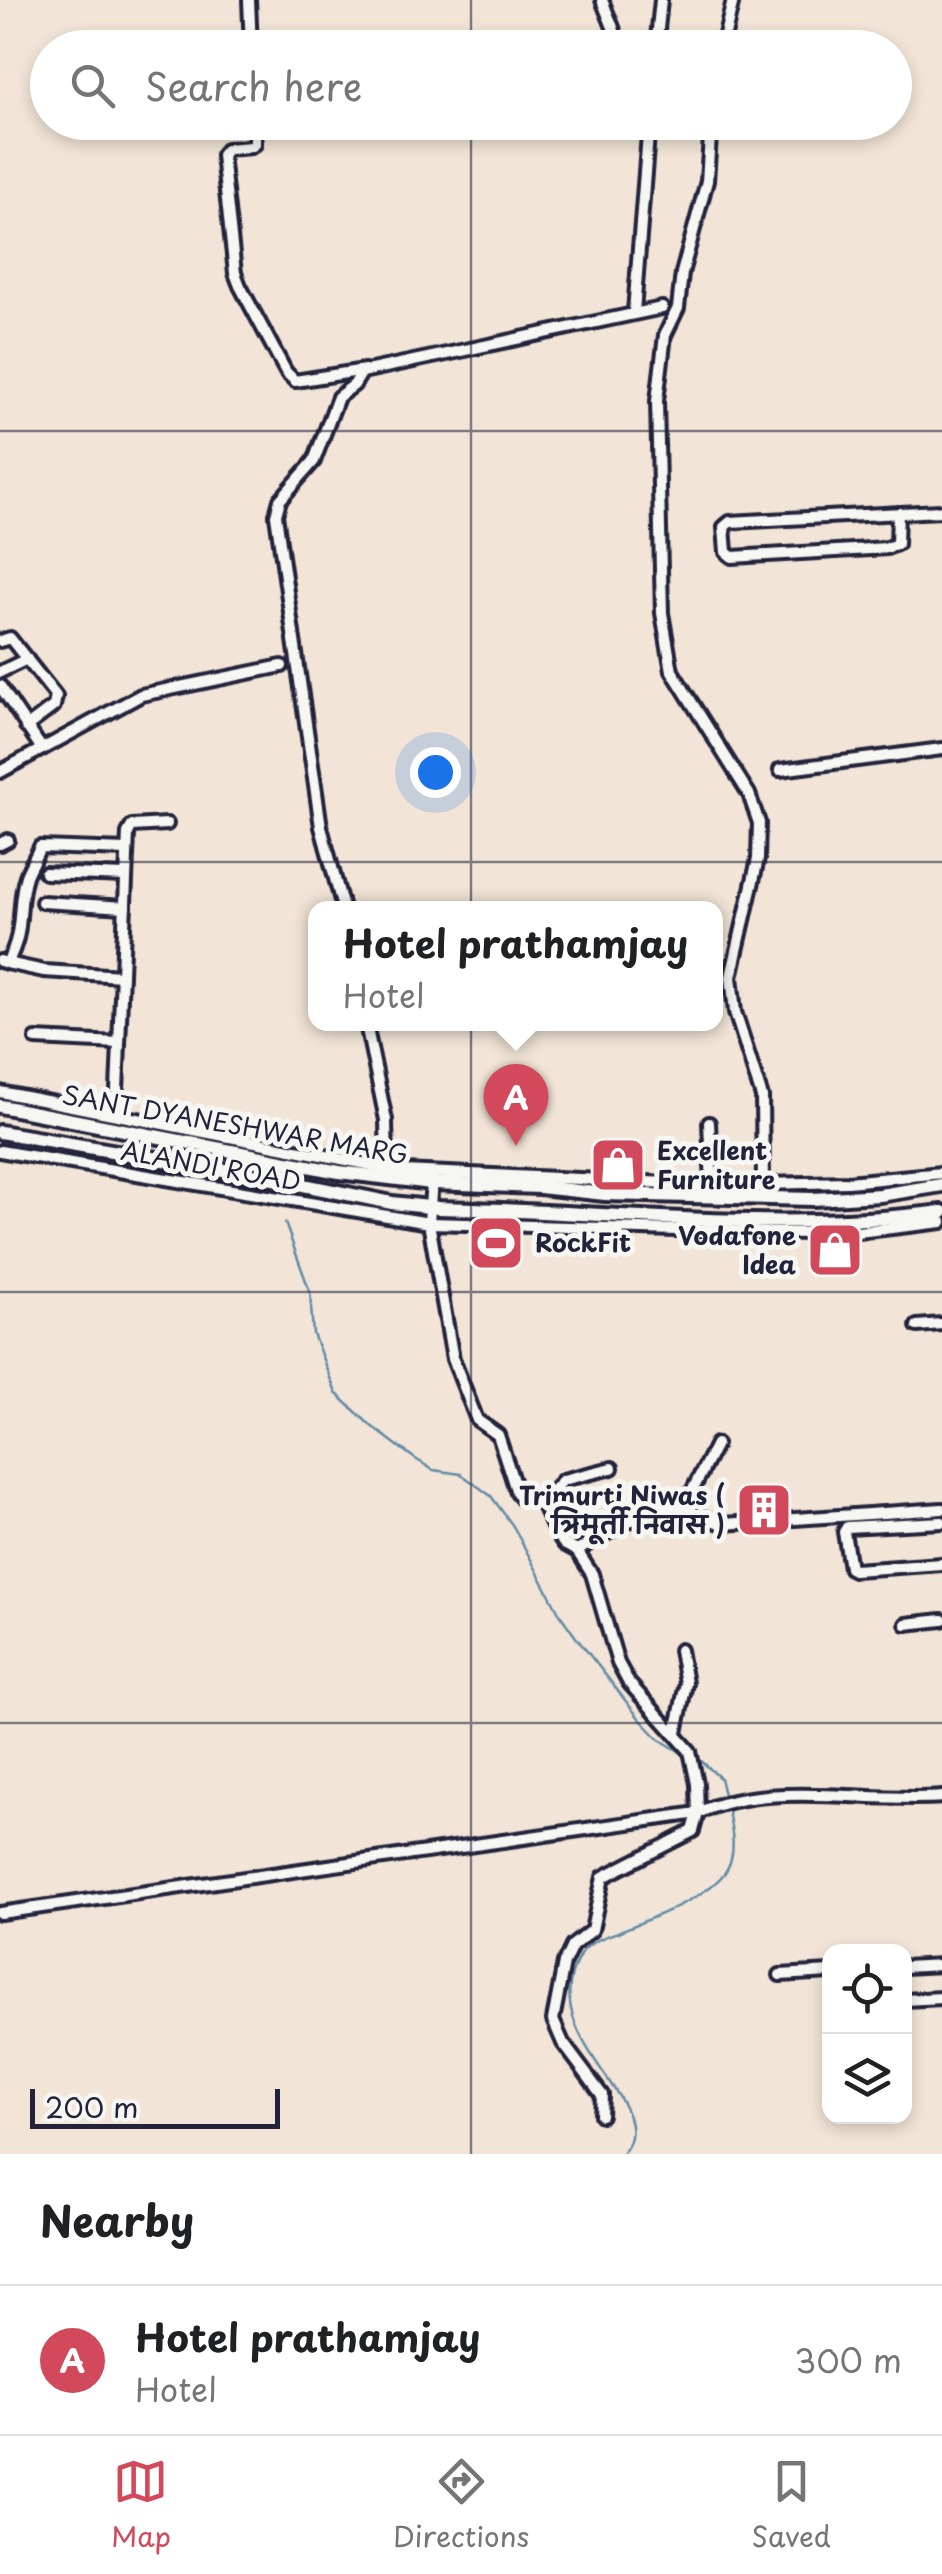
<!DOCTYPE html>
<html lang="en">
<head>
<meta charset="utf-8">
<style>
	body { margin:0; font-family:"Playpen Sans","Playpen Sans Deva",sans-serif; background:#f6f6f6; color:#202124 }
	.controls { position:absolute; right:30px; bottom:30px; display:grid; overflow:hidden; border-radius:20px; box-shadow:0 5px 15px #0003 }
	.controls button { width:90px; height:90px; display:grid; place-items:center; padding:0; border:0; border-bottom:2px solid #e0e0e0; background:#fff; color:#202124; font:50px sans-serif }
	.scale { position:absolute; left:30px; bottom:25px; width:250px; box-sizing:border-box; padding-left:10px; border:5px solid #22223b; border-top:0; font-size:28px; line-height:35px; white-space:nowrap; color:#22223b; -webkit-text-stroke:8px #f6f6f2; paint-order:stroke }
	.you { position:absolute; left:435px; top:772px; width:35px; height:35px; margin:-25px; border:8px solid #fff; border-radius:50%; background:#1a73e8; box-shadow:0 0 0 15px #1a73e833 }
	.badge { display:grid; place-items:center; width:65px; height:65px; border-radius:50%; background:#d1495b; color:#fff; font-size:32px; font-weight:700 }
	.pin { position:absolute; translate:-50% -82px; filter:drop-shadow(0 2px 5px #0008) }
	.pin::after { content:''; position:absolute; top:52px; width:35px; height:30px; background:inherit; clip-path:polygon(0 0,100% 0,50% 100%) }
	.popup { position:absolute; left:308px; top:901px; width:415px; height:130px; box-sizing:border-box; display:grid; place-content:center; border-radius:20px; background:#fff; filter:drop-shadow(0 2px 8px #0005); font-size:32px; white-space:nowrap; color:#757577 }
	.popup b { font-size:38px; color:#202124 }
	.popup::after { content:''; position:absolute; left:50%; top:100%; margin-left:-20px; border:20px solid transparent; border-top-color:#fff }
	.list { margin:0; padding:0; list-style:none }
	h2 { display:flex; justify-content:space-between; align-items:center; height:130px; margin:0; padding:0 40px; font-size:42px }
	h2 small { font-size:32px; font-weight:400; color:#757577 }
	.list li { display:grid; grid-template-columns:65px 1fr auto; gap:30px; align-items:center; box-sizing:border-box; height:150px; padding:0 40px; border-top:2px solid #e0e0e0 }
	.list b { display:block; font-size:38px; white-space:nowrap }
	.list p { margin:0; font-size:32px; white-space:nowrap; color:#757577 }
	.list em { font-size:32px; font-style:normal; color:#757577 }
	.icon { flex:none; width:55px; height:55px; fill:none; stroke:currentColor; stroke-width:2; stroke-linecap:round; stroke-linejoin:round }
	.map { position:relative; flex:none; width:942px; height:2154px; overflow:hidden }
	.search { position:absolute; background:#fff; box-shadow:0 5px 15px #0003; left:30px; right:30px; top:30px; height:110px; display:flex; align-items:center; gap:25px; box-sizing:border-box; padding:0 35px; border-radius:55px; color:#757577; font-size:38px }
	.sheet { height:280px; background:#fff }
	nav { display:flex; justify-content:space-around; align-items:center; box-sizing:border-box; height:140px; border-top:2px solid #e0e0e0; background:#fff; font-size:28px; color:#757577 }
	nav a { display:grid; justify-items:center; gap:5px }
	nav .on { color:#d1495b }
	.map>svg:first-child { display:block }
</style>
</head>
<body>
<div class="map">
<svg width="942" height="2154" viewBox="0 0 942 2154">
	<rect width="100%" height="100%" fill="#f2e5d7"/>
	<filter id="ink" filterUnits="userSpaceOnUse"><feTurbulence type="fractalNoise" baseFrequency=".01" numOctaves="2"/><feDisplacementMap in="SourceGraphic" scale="20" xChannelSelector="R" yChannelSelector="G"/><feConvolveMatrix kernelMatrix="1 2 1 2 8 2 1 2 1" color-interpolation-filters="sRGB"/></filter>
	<g filter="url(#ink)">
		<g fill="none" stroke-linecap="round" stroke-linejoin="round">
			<g stroke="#628ba6" stroke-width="2.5">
				<path d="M285,1223L310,1292L313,1334L336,1393L370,1425L414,1458L433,1470L461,1474L491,1496L513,1526L561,1616L575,1636L639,1718L659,1739L685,1755"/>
				<path d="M698,1758L720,1778L725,1799"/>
				<path d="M622,2154C668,2105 531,2039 580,1955C588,1942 604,1937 618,1932C646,1920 716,1895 728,1867C737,1849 731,1825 727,1807"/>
			</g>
			<g stroke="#22223b" stroke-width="18">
				<g id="minor">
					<path d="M249,0L251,48"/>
					<path d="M602,0L614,30"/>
					<path d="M656,48L661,0"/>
					<path d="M722,48L733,0"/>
					<path d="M255,122V144L251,147L227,149L222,155L235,273L240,286L286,372L295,381L365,370"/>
					<path d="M711,122L707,181L682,273L678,308L665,335L657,401L662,613L672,671L749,794L759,823L758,859L731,977L735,1012L762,1097L763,1184"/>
					<path d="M634,312L649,122"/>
					<path d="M898,513L897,544L887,548L732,557L726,552L724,527L730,522L920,512L942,511"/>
					<path d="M0,641L10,638L56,696L54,706L26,727"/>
					<path d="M0,672L27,659"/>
					<path d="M0,686L42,749"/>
					<path d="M780,770L942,749"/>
					<path d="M0,772L141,695L282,666"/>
					<path d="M0,844L8,840"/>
					<path d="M45,873L126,876"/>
					<path d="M42,902L125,907"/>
					<path d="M343,908L321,827L276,515L280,500L314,461L338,397L354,385L362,372L662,308"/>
					<path d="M0,961L7,963C26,929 16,908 26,876C30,866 36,856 40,847L127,850"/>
					<path d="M7,963L44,971L122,976"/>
					<path d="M366,1024L386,1120L387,1167"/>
					<path d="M36,1039L119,1043"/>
					<path d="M0,1092L403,1171L712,1185L848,1182L942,1173"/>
					<path d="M116,1114L128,833L132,826L167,824"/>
					<path d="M709,1123L712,1185"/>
					<path d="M0,1151L429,1223L784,1233L858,1232L942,1222"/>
					<path d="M432,1178L429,1223L453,1359L477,1420L498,1435L517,1493L522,1499L548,1496L563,1480L612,1468"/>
					<path d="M917,1326L942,1324"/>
					<path d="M539,1497L555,1531L564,1544L577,1551L592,1574L618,1663L629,1683L690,1751L697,1784L698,1813L693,1831L603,1877L592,1930L572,1946L564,1963L553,2020L563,2043L602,2095L601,2115"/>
					<path d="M689,1502L693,1514L723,1524L942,1509"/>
					<path d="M942,1522L847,1527L844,1532L850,1568L854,1570L942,1564"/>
					<path d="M577,1551L625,1523L648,1513L685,1505L716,1444"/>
					<path d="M906,1624L942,1620"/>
					<path d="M676,1733L686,1683L680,1650"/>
					<path d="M0,1913L698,1813C766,1780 867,1803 942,1797"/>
					<path d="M904,1967L942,1965"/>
					<path d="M780,1975L830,1972"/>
					<path d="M904,2000L942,1998"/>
				</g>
			</g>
			<g stroke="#22223b" stroke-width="20">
				<g id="major">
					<path d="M0,1106L339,1172L432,1183L540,1187L605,1194L813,1199L880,1195L942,1185"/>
					<path d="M0,1132L264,1177L392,1203L438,1208C605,1211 775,1234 942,1212"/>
				</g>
			</g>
			<use href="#minor" stroke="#f6f6f2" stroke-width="10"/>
			<use href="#major" stroke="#f6f6f2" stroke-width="12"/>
		</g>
	</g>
	<path fill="none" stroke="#22223b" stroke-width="2.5" stroke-opacity="0.55" d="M471,0V48M471,122V2154M0,431H942M0,862H942M0,1292H942M0,1723H942"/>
	<defs>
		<g id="shop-square" transform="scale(2.875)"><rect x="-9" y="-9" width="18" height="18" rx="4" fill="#d1495b" stroke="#f6f6f2"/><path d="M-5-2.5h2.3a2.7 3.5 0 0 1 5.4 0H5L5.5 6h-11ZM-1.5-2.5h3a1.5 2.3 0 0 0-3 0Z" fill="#fff"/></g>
		<g id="stadium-square" transform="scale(2.875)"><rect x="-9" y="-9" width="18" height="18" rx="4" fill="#d1495b" stroke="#f6f6f2"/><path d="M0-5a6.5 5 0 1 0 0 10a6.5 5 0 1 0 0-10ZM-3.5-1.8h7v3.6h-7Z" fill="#fff"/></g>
		<g id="building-square" transform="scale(2.875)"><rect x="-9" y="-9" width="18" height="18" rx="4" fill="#d1495b" stroke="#f6f6f2"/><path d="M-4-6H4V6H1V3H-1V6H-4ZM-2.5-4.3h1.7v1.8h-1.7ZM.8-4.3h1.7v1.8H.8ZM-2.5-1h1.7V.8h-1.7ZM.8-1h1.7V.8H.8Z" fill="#fff"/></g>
	</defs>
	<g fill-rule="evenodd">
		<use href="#shop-square" x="618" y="1165"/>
		<use href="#stadium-square" x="496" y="1243"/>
		<use href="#shop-square" x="835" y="1250"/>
		<use href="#building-square" x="764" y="1510"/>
	</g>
	<g text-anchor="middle" stroke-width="10" stroke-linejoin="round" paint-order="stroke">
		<g font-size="25" fill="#22223b" stroke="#f6f6f2">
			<text transform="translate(235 1125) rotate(10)" y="9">SANT DYANESHWAR MARG</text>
			<text transform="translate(211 1166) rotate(10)" y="9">ALANDI ROAD</text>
		</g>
		<g font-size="25" font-weight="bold" fill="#22223b" stroke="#f6f6f2" text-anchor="start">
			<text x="657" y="1160">Excellent<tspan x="657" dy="29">Furniture</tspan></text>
			<text x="796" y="1245" text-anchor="end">Vodafone<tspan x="796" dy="29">Idea</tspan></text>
			<text x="535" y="1252">RockFit</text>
			<text x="725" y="1505" text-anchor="end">Trimurti Niwas (<tspan x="725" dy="29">त्रिमूर्ती निवास )</tspan></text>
		</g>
	</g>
</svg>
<div class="controls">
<button><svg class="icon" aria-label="locate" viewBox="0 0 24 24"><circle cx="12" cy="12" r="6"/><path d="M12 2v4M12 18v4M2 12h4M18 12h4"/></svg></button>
<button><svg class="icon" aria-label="layers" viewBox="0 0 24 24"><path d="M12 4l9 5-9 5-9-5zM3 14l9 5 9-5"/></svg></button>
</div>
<div class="scale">200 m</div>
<div class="you"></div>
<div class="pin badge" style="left:516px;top:1146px">A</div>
<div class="popup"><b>Hotel prathamjay</b>Hotel</div>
<div class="search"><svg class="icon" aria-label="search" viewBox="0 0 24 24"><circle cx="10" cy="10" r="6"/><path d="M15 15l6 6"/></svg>Search here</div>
</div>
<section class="sheet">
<h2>Nearby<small></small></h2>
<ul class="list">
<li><span class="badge">A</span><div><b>Hotel prathamjay</b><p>Hotel</p></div><em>300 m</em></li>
</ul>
</section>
<nav>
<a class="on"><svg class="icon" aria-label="map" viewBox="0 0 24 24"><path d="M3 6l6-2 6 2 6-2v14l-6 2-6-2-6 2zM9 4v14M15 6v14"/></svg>Map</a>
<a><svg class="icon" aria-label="directions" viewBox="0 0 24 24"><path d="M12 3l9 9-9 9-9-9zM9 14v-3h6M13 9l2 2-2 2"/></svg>Directions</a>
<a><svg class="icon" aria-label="saved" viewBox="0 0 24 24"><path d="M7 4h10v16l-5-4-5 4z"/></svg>Saved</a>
</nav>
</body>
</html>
